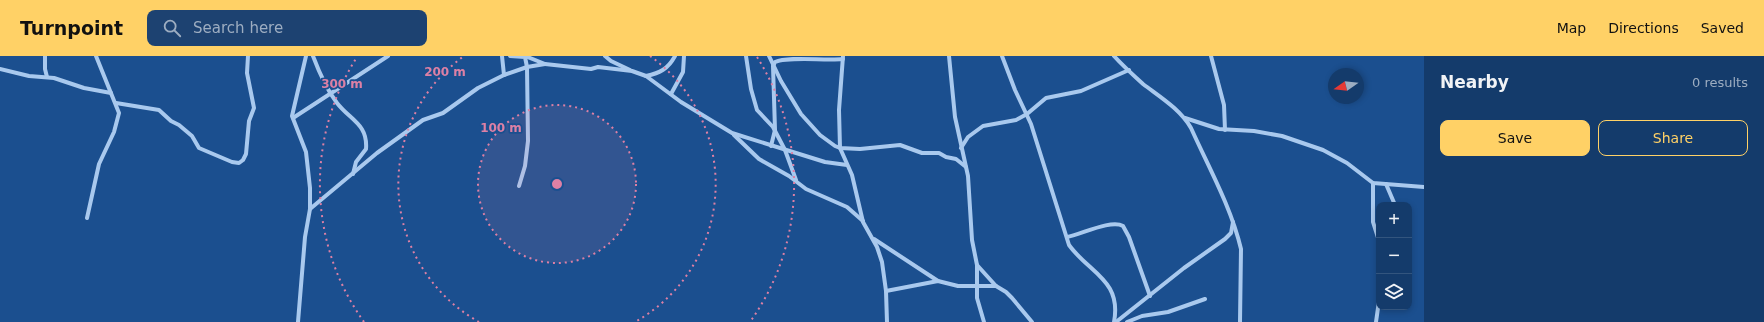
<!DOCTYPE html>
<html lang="en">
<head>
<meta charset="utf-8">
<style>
	body { margin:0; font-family:"DejaVu Sans",sans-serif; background:#1d4271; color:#f1f3f6 }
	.controls { position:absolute; right:12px; bottom:12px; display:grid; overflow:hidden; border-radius:8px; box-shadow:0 2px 6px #0003 }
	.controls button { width:36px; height:36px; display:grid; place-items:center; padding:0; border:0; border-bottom:1px solid #33557e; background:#143b6b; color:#f1f3f6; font:20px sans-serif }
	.compass { position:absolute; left:1328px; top:12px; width:36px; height:36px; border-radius:50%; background:#143b6b; box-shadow:0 2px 6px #0003; rotate:256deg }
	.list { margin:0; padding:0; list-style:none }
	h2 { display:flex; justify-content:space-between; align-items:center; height:52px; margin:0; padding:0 16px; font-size:17px }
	h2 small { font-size:13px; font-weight:400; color:#9dadc1 }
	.actions { display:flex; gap:8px; padding:12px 16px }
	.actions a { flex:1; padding:9px 0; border:1px solid #ffd166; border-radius:8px; text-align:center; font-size:14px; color:#ffd166 }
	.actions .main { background:#ffd166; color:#111 }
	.icon { flex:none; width:22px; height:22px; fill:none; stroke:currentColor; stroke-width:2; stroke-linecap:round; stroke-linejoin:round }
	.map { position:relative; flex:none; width:1424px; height:266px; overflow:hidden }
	header { display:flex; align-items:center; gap:24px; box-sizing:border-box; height:56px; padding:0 20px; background:#ffd166; color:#111 }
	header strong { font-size:19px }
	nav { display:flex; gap:22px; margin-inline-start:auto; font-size:14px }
	.search { width:280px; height:36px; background:#1d4271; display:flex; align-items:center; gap:10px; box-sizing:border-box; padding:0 14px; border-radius:8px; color:#9dadc1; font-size:15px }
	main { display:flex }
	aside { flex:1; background:#143b6b }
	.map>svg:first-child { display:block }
</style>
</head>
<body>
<header>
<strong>Turnpoint</strong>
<div class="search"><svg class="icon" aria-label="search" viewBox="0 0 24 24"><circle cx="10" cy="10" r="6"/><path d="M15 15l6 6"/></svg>Search here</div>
<nav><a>Map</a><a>Directions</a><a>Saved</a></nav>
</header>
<main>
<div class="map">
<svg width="1424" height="266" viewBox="0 0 1424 266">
	<rect width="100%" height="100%" fill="#1b4f8f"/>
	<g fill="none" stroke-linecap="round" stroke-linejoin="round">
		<g stroke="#a9c9ee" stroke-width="4">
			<path d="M45,0V13L47,21"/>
			<path d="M313,0C319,16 327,34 337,47C350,64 368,68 366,93L356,106L353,118"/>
			<path d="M502,0L504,19"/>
			<path d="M510,0L525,1L527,11L528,85L525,110L519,130"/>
			<path d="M525,0L545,8L591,13L598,11L632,15L646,20L681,46L732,77L825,106L847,109"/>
			<path d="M605,0L611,5L630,14"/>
			<path d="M746,0L751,33L757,54L773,71L785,94L796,124"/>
			<path d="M769,0L781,25L801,58L820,79L835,90L840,92L860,93L900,89L922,97H939L946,101L956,103L966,111"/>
			<path d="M843,0L839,54L840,92L852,119L863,166L877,191L882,206L886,235L887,266"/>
			<path d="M949,0L955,61L968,120L972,184L977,209L996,230L1006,236L1012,242L1032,266"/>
			<path d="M1002,0L1015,34L1031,68L1069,189C1089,217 1122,224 1114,266"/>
			<path d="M1114,0C1123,10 1133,19 1143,28C1160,41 1180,53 1191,72C1209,112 1231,151 1241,193L1240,266"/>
			<path d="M1211,0L1224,49L1225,74"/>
			<path d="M0,13L29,20L54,22L84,32L111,37"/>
			<path d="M646,20C660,17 668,13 675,0"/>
			<path d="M671,38L683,16L684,0"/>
			<path d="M116,47L159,54L171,65L179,69L192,80L199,92L232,106L239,107L243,104L246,98L249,65L254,52L247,17L248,0"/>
			<path d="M293,62L388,0"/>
			<path d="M1185,62L1219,73L1254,75L1282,80L1323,94L1347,107L1373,127L1424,131"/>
			<path d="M734,79L759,103L789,120L806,133L847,151L863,165"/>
			<path d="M771,90L775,74L773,10L775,6C789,0 825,5 843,3"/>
			<path d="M961,92L968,81L983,70L1016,64L1027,58L1046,42L1081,35L1129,14"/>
			<path d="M1373,127V166L1379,185"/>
			<path d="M1386,128L1395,149"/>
			<path d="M310,153L377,97L423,64L443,57L478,32L504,19L527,11L545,8"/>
			<path d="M87,162L99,108L114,76L119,57L96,0"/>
			<path d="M1067,181C1080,179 1111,163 1123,170L1129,181L1150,240"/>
			<path d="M874,183L938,225"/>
			<path d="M977,209V242L984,266"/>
			<path d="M1379,209V212"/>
			<path d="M886,235L938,225L958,230H996"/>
			<path d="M298,266L305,181L310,153V132L306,96L292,60L306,0"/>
			<path d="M1116,266L1184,212L1225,183L1231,177L1233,166"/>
			<path d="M1127,266L1142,260L1168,256L1205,243"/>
			<path d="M1376,266L1379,245"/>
		</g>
	</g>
	<circle cx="557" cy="128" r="79" fill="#dd80a5" fill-opacity=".12"/>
	<g fill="none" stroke="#dd80a5" stroke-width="2" stroke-dasharray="2 4">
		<circle cx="557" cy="128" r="79"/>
		<path d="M479 266A158 158 0 0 1 464 0M650 0A158 158 0 0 1 635 266"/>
		<path d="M364 266A237 237 0 0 1 357 1M757 1A237 237 0 0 1 750 266"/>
	</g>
	<circle cx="557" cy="128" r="6" fill="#dd80a5" stroke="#1b4f8f" stroke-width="2"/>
	<g font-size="12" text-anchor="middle" font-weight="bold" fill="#dd80a5" stroke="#1b4f8f" stroke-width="3.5" stroke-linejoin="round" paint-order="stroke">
		<text x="445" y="20">200 m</text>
		<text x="342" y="32">300 m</text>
		<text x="501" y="76">100 m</text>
	</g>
</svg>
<div class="controls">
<button>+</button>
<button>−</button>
<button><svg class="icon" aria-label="layers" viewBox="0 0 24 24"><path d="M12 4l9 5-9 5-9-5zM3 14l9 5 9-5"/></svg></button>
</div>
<svg class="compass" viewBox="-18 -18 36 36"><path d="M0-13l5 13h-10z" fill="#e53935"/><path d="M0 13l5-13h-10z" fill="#9dadc1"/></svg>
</div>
<aside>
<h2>Nearby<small>0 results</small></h2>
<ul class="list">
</ul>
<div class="actions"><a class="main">Save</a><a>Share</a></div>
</aside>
</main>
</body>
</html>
